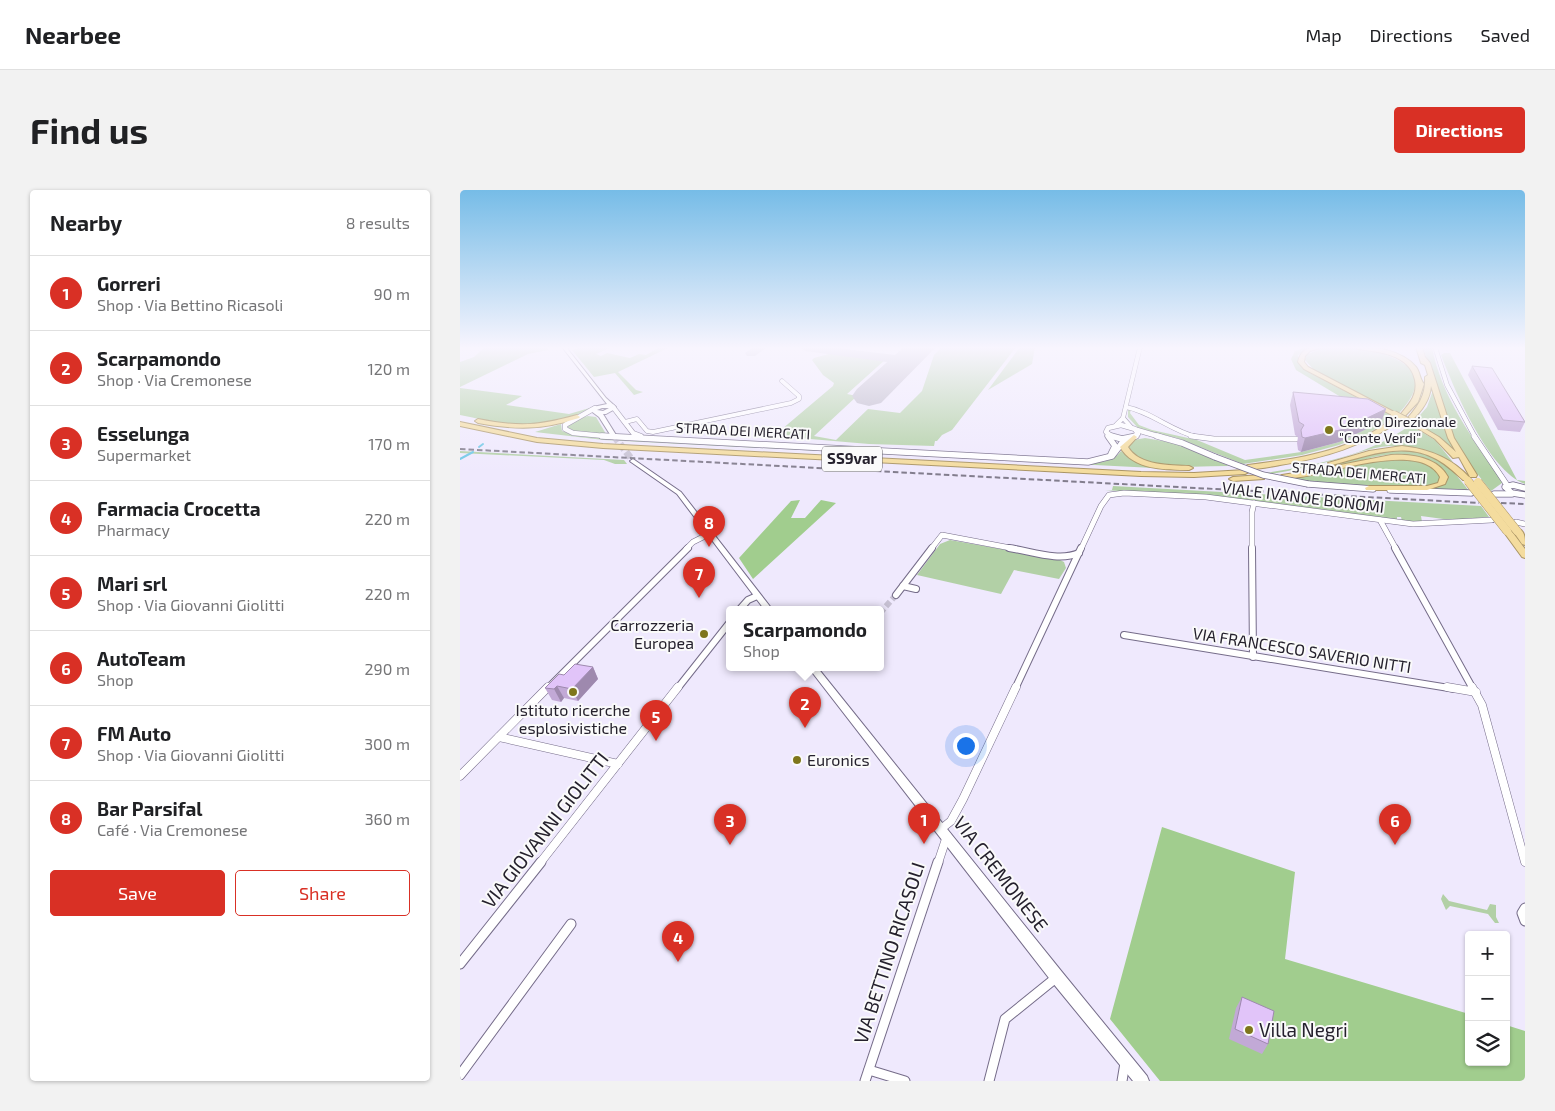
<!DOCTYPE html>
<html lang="en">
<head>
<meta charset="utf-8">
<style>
	body { margin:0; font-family:"Exo 2",sans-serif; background:#f2f2f2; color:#202124 }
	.controls { position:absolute; right:15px; bottom:15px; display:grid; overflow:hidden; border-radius:5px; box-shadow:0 1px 4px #0004 }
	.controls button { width:45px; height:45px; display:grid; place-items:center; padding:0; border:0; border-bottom:1px solid #e0e0e0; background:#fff; color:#202124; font:25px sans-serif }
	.you { position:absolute; left:505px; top:555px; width:18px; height:18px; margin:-12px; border:4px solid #fff; border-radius:50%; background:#1a73e8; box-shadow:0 0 0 8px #1a73e833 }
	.badge { display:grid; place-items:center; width:32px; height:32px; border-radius:50%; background:#d93025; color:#fff; font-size:16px; font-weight:700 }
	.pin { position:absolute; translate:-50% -41px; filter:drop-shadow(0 1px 2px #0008) }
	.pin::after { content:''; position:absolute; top:26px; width:18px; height:15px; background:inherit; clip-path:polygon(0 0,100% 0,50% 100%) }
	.popup { position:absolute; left:266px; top:416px; width:158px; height:65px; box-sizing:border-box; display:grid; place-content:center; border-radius:5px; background:#fff; filter:drop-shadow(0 1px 4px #0005); font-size:16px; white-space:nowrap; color:#757577 }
	.popup b { font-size:19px; color:#202124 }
	.popup::after { content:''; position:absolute; left:50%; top:100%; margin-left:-10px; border:10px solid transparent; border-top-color:#fff }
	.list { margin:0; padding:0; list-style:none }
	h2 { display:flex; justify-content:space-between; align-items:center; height:65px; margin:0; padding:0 20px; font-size:21px }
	h2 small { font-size:16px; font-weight:400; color:#757577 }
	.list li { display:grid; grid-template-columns:32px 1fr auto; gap:15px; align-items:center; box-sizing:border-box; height:75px; padding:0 20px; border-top:1px solid #e0e0e0 }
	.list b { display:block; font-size:19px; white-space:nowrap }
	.list p { margin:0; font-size:16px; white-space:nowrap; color:#757577 }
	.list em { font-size:16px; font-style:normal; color:#757577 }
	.actions { display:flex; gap:10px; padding:15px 20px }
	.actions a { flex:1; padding:11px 0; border:1px solid #d93025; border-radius:5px; text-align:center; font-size:18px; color:#d93025 }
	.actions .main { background:#d93025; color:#fff }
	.icon { flex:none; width:28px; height:28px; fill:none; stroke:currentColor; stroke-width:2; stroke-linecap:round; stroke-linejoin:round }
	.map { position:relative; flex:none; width:1065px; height:891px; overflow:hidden; border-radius:5px }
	header { display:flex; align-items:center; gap:30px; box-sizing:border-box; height:70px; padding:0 25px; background:#fff; border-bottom:1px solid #e0e0e0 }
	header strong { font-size:24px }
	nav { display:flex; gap:28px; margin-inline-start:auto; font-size:18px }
	.intro { display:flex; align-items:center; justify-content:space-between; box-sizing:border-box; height:120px; padding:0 30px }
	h1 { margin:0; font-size:35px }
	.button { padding:12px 22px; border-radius:5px; background:#d93025; color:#fff; font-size:18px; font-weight:700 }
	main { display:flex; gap:30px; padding:0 30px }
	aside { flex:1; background:#fff; border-radius:5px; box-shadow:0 1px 4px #0004 }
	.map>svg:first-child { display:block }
</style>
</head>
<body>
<header>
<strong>Nearbee</strong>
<nav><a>Map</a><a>Directions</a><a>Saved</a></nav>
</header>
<div class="intro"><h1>Find us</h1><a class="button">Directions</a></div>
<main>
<aside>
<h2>Nearby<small>8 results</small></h2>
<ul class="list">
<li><span class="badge">1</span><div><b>Gorreri</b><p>Shop · Via Bettino Ricasoli</p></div><em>90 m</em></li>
<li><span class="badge">2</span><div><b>Scarpamondo</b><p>Shop · Via Cremonese</p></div><em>120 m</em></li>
<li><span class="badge">3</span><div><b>Esselunga</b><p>Supermarket</p></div><em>170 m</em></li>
<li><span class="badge">4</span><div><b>Farmacia Crocetta</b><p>Pharmacy</p></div><em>220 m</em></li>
<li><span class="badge">5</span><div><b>Mari srl</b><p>Shop · Via Giovanni Giolitti</p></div><em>220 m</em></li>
<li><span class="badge">6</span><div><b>AutoTeam</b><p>Shop</p></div><em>290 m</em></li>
<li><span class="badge">7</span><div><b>FM Auto</b><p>Shop · Via Giovanni Giolitti</p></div><em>300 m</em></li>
<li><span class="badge">8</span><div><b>Bar Parsifal</b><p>Café · Via Cremonese</p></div><em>360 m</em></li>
</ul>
<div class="actions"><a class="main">Save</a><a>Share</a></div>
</aside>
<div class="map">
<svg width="1065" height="891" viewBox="0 0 1065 891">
	<rect width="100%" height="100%" fill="#efe9fd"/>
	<g fill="#b2d0a6">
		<path d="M25,157H86L88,160L68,164L0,197V172L14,167Z"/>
		<path d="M124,157L150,158L136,164L141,166L147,163L170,168L179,164L186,165L200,157H210L158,182L176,200L183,202L174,205L155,183L134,187L112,160Z"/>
		<path d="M482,157H556L492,240L482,245L477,251H475L474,256L409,254L315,246V245L373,196L374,193L363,185L352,170L354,168L376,162L426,169L387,204L397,206L354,246L376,250L408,219L440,223L462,201L474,165Z"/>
		<path d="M560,157H575L572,174L528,200Z"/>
		<path d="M846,157H855L846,159L838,165L839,174L850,183L934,227L909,243L879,255L842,265L783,274L717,248L679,239L668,227V219H671L670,223L679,235L692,240L737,250L785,270L841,262L879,252L904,221L836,180L831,169L835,161Z"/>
		<path d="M888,157C928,162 984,177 938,224L855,181L845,170L846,165L862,158Z"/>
		<path d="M963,157H972C981,206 1013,250 1042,289V293L1031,301L1007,271L994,250Z"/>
		<path d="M984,163H990L1057,290L1065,291V294C1028,280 995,201 981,165Z"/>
		<path d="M0,198L62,206L46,215L109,224L133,217C113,229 77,238 54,236C36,234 18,228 0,225Z"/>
		<path d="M973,200L994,260L977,246L954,232L967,217Z"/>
		<path d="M128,226L136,227L146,244L113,242L107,237L114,230Z"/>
		<path d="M101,234L102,241L116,245L624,273C637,273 653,273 661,261L672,269L694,278L144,250L75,242Z"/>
		<path d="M950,235L975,250L993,272C974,264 952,256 930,256C909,257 888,267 867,272C848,277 830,281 811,284L806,283C855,275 909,266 950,235Z"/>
		<path d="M685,248L715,253L769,276C735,276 700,281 670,263L667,255L674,250Z"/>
		<path d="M935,259C975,263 985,269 1009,301L973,299L986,293C990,285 984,279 976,276C966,271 956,266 944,265C925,262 909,269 891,273C872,277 853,280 834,284L917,262Z"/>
		<path d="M0,261L164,270L167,274H155L144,270L0,263Z"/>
		<path d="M926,268C946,269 972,268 981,289L976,294L959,297L907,296L865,294L828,288L875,281Z"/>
		<path d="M653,296L1021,316L1029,327L991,330L961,326L962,332L942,331L941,327H937V330L771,309L645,300H652Z"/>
		<path d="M490,350L598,369L604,372L606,378L599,389L554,380L541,404L457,385L480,354Z"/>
		<path d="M983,704L989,711L1027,720L1030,714L1036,715V727L1039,733H1035L1028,724L990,716L986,720L981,709Z"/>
	</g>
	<g fill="#a1cd8e">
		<path d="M340,310L331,328H345L361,310L376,313L293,389L279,368L331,311Z"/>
		<path d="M702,637L835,682L825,769L1009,824V872H1046V835L1065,841V891H700L650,829Z"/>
	</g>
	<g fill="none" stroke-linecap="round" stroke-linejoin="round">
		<g stroke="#6cc7e6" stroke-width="2">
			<path d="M19,257L23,254"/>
			<path d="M0,269L13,262"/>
		</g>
		<g fill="#b8b3c5" fill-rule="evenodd">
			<path d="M293,157H307L295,166H287L285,163Z"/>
			<path d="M339,157H370L435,165L452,161L458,165L456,168L435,173L345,161Z"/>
		</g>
		<path fill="#b8b3c5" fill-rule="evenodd" d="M444,157H476L421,213L409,216L397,213L392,206L397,199Z"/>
		<path stroke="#c7c1d3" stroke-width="6" stroke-dasharray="6 3" stroke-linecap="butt" d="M420,423L436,405"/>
		<path stroke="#c7c1d3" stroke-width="5.5" stroke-dasharray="5.5 2.5" stroke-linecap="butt" d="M153,245L154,247"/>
		<path stroke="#c7c1d3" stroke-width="7" stroke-dasharray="7 3" stroke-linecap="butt" d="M154,246L173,271"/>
		<g stroke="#756c89" stroke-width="5">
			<g id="minor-far4">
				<path d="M975,157L987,195L1015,247"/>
				<path d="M666,217C692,222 711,241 737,247"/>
				<path d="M663,228L680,157"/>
				<path d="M165,232L177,229L187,241L193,242L331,213L339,209V206L322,191"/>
				<path d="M656,235L663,228L671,237"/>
			</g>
		</g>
		<g stroke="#756c89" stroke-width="6">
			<g id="minor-far3">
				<path d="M731,246L754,249H836"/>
				<path d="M1014,246L1047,295"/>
				<path d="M920,330L936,359"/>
				<path d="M1056,332L1065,334"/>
				<path d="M226,359L233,352L249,344"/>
				<path d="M471,359L482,345L556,359"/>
				<path d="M621,359L641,316L649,305L664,303L746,307L953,334L1032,330"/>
				<path d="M792,359V322L794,313"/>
			</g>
		</g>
		<g stroke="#756c89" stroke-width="8">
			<g id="minor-far2">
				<path d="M549,358C571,361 598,372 619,363"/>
				<path d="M792,358L793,467"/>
				<path d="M935,358L1013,499"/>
				<path d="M443,396L456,399"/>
				<path d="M436,405L472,358"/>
				<path d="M280,419L288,410L297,406"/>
				<path d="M664,445L995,499"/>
				<path d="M87,499L228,358"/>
				<path d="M217,499L270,432"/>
				<path d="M555,499L621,358"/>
			</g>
		</g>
		<g stroke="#756c89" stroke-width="9">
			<g id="minor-far1">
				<path d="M987,497L1016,502"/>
				<path d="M1012,497L1022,515L1065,672"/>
				<path d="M39,547L158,574"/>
				<path d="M0,586L88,497"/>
				<path d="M481,639L491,631L503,609L556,497"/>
				<path d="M80,673L218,497"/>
				<path d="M478,673L487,646"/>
			</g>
		</g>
		<g stroke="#756c89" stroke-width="11">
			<g id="minor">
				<path d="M1065,718L1062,723L1065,731"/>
				<path d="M0,774L81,672"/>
				<path d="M409,880L445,891"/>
				<path d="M0,885L111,734"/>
				<path d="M405,891L478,672"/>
				<path d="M529,891L545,829L597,787"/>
				<path d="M662,891L665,873"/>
			</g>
		</g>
		<g stroke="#756c89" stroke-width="5.5">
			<g id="tertiary-far1">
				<path d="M153,217L173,243L181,246"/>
				<path d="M135,218L105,235V239L113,243L155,247"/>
				<path d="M677,240L701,247"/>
				<path d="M648,245L649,247"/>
				<path d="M653,247L646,242L648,238L661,235L675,239L678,244L673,247"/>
			</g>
		</g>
		<g stroke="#756c89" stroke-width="7">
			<g id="tertiary">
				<path d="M142,246L628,272L652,266L662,253L671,249"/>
				<path d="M648,246L655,256L651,264"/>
				<path d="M651,246L662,249L676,246"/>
				<path d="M697,246L722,253L755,267"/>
				<path d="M848,294L913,299"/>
				<path d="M1065,298L1053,295L1045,297L1052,303L1065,305"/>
				<path d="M930,300L1011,303"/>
				<path d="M1034,304H1052"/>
			</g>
		</g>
		<g stroke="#756c89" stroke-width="2">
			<g id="secondary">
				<path d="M102,157H106L146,208L156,217L155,219L146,224H143L156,245L155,246H151L139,227L131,221L133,217L147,214ZM142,218H149L143,221L137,220Z"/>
				<path d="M173,269L221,302L312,419H304L217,304L171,272L170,271Z"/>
				<path d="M348,477H357L602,782L687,886L689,891H673L592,792Z"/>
			</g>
		</g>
		<g stroke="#aa9566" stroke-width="2">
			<g id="trunk">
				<path d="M854,157H863L850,161L845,166L844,172L848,177L936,223V225H932L844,179L838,172C840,162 845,159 854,157Z"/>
				<path d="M893,157C913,156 942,160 956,177C960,182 960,190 964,194L958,212L944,227L942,228L941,230C904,256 864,268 820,275C809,277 796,280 785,279L784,277L788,275C827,270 866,265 902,248C914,243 928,230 939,227L940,225C949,214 958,205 955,190C951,170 931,164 912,161C906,160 899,160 893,157Z"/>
				<path d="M956,157H962L965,167L970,173L994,248L1017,285L1016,287H1010L999,267L993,268L975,249L952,235L957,234L979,247L996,262L988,248L971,196C970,210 962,221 951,231L946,230C958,216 966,206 965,187L968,185L965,175L961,173Z"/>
				<path d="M117,225L120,227L119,228C81,240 57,240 18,233L15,231L18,229C59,237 77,236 117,225Z"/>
				<path d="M0,232L77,248L143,254L681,282L734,283L785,280L789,282L785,284L734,287L681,286L143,258L77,252L0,236Z"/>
				<path d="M674,245L677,247L668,257C679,276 710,275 729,276L733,278L729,280C706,280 673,280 660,257Z"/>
				<path d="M942,256C969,259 992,268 1010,288L1009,290H1003C993,281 984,272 972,267C940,252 904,267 872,275L868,273L909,261Z"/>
				<path d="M931,265C951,264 977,267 988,287L985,294L967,300H906L905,298L909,296H967L978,293L980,287C962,250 872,283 840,287C833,288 824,291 818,287L822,285L860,279Z"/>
				<path d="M801,285L805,287L804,289L773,291L769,289L773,287Z"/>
				<path d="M1047,338L1050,339L1065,359V368L1062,367L1043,341Z"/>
				<path d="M1057,338C1065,340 1065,348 1065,355L1062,354L1053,341Z"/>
			</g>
		</g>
		<use href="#minor-far4" stroke="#fff" stroke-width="4"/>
		<use href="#minor-far3" stroke="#fff" stroke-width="5"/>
		<use href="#minor-far2" stroke="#fff" stroke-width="6"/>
		<use href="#minor-far1" stroke="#fff" stroke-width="8"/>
		<use href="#minor" stroke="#fff" stroke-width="9"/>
		<use href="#tertiary-far1" stroke="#fff" stroke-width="4.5"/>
		<use href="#tertiary" stroke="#fff" stroke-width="5.5"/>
		<use href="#secondary" fill="#fff" fill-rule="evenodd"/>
		<use href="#trunk" fill="#f4dc9e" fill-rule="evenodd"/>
		<g stroke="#827d8d" stroke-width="2" stroke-dasharray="5.5 3" stroke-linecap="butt">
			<path d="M0,259L1019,313"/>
			<path d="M1041,313L1065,314"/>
		</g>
		<g stroke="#756c89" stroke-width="7" stroke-linecap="butt">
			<path id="tertiary-bridge" d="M755,267L803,285L848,294"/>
		</g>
		<g stroke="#aa9566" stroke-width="8" stroke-linecap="butt">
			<path id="trunk-bridge-far1" d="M934,224L955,235"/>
		</g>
		<g stroke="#aa9566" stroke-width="9" stroke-linecap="butt">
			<g id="trunk-bridge">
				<path d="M1008,291L1047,341"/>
				<path d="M1018,292L1057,341"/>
			</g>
		</g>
		<use href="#tertiary-bridge" stroke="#fff" stroke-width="5.5"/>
		<use href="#trunk-bridge-far1" stroke="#f4dc9e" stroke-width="6"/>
		<use href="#trunk-bridge" stroke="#f4dc9e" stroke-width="8"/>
	</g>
	<g fill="#c2a9d6">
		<path d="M1012,176L1065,232L1060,242L1038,240L1008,185Z"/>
		<path d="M833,202L926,219L921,232L879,252L841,262L838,260L837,253L838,247L835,245L830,215Z"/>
		<path d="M133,477L138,489L118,511L104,508L101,512L92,510L85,498L104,485Z"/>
		<path d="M782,807L808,854L802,864L769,849L776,818Z"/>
	</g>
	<g fill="#9e89ae">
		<path d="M926,219L921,232L879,252L841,262L845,248Z"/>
		<path d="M133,477L138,489L118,511L112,499Z"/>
		<path d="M97,496L104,508L101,512L94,499Z"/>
	</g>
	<g fill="#e1c4f9" stroke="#9e89ae">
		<path d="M1012,176L1032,178L1065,232L1043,230Z"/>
		<path d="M833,202L908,209L926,219L884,239L845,248L842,247L841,240L844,235L839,232Z"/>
		<path d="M115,474L133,477L112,499L97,496L94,499L85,498L99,484L104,485Z"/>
		<path d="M782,807L814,821L808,854L775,839Z"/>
	</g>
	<linearGradient id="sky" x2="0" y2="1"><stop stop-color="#76bce7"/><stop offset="0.56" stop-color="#f8f5fe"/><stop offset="1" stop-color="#f8f5fe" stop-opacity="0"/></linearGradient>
	<rect width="1065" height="282" fill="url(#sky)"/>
	<g fill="#7e761b" stroke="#fafafa" stroke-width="2">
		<circle cx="869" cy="240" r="5"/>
		<circle cx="244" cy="444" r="5"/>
		<circle cx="113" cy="502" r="5"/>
		<circle cx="337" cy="570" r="5"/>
		<circle cx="789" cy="840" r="5"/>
	</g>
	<g text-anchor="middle" stroke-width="4" stroke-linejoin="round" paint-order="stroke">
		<g font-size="14" fill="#25212d" stroke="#fafafa" text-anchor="start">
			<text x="879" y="237">Centro Direzionale<tspan x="879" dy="16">"Conte Verdi"</tspan></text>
		</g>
		<g font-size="14" fill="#25212d" stroke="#fafafa">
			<text transform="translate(283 241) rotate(3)" y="5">STRADA DEI MERCATI</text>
			<text transform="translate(899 283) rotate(5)" y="5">STRADA DEI MERCATI</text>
		</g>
		<rect fill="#fafafa" stroke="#65626a" stroke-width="1" x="362" y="256.5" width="60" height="25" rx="4"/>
		<g font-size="15" font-weight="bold" fill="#25212d">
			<text x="392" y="274">SS9var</text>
		</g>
		<g font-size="16" fill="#25212d" stroke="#fafafa">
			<text transform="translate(843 307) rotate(7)" y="6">VIALE IVANOE BONOMI</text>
			<text transform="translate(842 460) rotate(9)" y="6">VIA FRANCESCO SAVERIO NITTI</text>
		</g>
		<g font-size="16" fill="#25212d" stroke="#fafafa" text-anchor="end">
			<text x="234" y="441">Carrozzeria<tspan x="234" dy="18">Europea</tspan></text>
			<text x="113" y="526" text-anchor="middle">Istituto ricerche<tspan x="113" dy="18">esplosivistiche</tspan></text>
			<text x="347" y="576" text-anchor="start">Euronics</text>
		</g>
		<g font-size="19" fill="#25212d" stroke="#fafafa">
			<text transform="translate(85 640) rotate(-52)" y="7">VIA GIOVANNI GIOLITTI</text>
			<text transform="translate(541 684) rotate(52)" y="7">VIA CREMONESE</text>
			<text transform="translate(429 763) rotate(-72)" y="7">VIA BETTINO RICASOLI</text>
		</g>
		<g font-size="19" fill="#25212d" stroke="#fafafa" text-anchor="start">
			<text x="799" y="847">Villa Negri</text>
		</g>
	</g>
</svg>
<div class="controls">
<button>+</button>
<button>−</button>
<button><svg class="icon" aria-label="layers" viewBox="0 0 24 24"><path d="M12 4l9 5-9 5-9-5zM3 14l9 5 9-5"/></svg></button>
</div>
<div class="you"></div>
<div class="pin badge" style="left:464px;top:654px">1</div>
<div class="pin badge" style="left:345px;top:538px">2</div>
<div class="popup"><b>Scarpamondo</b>Shop</div>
<div class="pin badge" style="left:270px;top:655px">3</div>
<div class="pin badge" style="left:218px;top:772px">4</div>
<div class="pin badge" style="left:196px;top:551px">5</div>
<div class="pin badge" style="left:935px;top:655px">6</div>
<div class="pin badge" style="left:239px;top:408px">7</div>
<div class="pin badge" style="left:249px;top:357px">8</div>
</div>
</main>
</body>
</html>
